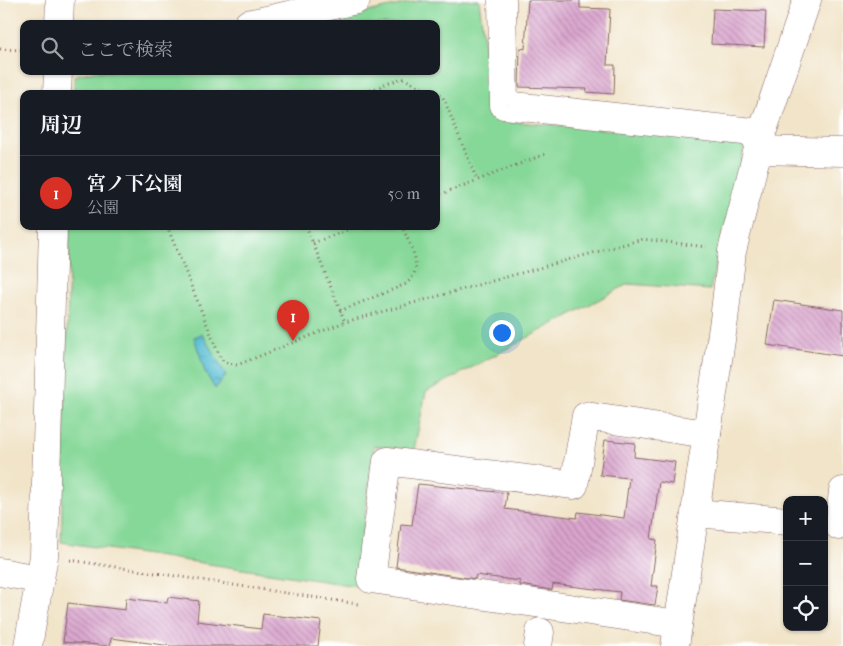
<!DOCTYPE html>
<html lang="ja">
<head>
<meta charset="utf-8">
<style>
	body { margin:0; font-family:"IM FELL French Canon","Noto Serif JP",serif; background:#20242c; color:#f1f3f6 }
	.controls { position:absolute; right:15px; bottom:15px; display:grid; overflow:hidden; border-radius:10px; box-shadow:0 1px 4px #0004 }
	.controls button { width:45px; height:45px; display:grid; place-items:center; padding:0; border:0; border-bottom:1px solid #363941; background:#171b24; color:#f1f3f6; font:25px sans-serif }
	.you { position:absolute; left:501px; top:332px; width:18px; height:18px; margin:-12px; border:4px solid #fff; border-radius:50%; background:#1a73e8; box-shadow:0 0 0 8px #1a73e833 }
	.badge { display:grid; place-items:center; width:32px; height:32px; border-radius:50%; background:#d93025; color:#fff; font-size:16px; font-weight:700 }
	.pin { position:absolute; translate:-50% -41px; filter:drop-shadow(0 1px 2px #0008) }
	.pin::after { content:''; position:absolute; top:26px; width:18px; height:15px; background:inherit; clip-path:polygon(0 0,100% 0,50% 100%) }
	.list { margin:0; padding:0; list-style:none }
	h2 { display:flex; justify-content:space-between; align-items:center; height:65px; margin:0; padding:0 20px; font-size:21px }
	h2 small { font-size:16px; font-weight:400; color:#9ea1a6 }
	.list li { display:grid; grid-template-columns:32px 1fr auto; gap:15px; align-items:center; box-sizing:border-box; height:75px; padding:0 20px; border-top:1px solid #363941 }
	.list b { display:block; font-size:19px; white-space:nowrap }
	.list p { margin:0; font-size:16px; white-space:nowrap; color:#9ea1a6 }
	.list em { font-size:16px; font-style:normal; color:#9ea1a6 }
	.icon { flex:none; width:28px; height:28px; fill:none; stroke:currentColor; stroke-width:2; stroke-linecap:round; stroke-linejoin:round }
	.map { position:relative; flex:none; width:843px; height:646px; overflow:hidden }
	.search { position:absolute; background:#171b24; box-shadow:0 1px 4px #0004; left:20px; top:20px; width:420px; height:55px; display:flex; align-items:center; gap:12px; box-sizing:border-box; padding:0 18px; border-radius:10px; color:#9ea1a6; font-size:19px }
	.panel { position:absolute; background:#171b24; box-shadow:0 1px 4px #0004; left:20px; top:90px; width:420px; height:140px; border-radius:10px }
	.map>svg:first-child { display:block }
</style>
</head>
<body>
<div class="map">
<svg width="843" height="646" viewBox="0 0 843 646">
	<defs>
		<pattern id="water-ripples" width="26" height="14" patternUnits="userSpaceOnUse" patternTransform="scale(1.25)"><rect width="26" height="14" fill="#56bdd3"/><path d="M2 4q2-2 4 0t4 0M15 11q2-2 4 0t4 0" fill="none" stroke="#4999ab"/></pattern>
		<pattern id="building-back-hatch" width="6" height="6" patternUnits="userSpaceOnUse" patternTransform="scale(1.25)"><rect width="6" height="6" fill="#daa5ce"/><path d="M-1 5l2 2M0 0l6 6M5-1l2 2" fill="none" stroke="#b386a7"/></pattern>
	</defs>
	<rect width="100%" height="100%" fill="#fff"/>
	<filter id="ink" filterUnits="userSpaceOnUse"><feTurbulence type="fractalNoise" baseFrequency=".02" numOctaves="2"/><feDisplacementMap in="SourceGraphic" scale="10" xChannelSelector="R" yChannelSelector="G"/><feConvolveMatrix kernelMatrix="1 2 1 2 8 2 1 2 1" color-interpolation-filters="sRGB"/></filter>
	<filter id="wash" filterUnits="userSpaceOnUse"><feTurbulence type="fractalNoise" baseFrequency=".0096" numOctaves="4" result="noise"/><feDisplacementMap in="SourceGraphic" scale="20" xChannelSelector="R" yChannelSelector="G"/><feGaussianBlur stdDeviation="1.12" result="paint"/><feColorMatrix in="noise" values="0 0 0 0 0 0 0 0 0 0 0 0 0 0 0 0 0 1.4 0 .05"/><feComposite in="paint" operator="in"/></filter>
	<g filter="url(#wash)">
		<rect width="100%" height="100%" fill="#f1e4c8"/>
		<path fill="#86d898" stroke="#687c62" d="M422,0H479L494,120L746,141L710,290L628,284L426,392L414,450L374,446L356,586L61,542L70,226H436V94H74V76L94,71H436V24H313Z"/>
		<path fill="url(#water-ripples)" stroke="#506e7f" d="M202,334L226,375L215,389L205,372L194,337Z"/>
		<g id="blocks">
			<g fill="url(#building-back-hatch)">
				<path d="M528,0H580V8L610,9L607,65H615L614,94L586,92L587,89L519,87L520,48L525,49Z"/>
				<path d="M713,9L766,11L764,47L711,44Z"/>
				<path d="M774,300L843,310V356L767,345Z"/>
				<path d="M605,440L635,443L634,457L675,462L672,484L659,482L651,539L657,540L651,586H658L655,605L619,600L620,592L553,584L552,590L520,585V581L476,575L475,579L396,567L401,524L412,525L418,484L507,493L505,509L577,518L578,512L624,518L629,478L600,475Z"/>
				<path d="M168,597L199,601L197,621L261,629L263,614L321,621L318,646H172L111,638L110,646L63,642L68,603L125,610L126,598L167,603Z"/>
			</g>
		</g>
	</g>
	<g filter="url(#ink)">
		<use href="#blocks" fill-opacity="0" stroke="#846462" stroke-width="1"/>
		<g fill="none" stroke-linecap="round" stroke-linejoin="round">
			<g stroke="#846462" stroke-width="29">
				<g id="minor">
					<path d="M502,0L504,105L762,133"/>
					<path d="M59,24L60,0"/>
					<path d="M248,24L356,0"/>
					<path d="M57,94L58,71"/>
					<path d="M758,150L843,152"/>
					<path d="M696,513L787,521"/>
					<path d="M839,526L843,491"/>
					<path d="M0,572L38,579"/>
					<path d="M678,624L371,579L387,461L574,485L586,416L707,434"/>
					<path d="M28,646L44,556L53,226"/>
					<path d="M538,646L540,632"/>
					<path d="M675,646L724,320L732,251L762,133L807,0"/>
				</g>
			</g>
			<g stroke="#846462" stroke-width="3" stroke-dasharray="1 4" stroke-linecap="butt">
				<path d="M0,49L24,50"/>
				<path d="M361,94L402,78L443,97L477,180"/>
				<path d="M436,196L548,153"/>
				<path d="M167,226L220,357L224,362L237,365L345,322L643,239L706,247"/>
				<path d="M306,226L345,322"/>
				<path d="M313,243L357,226"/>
				<path d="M340,311L406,284C426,267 410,247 402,226"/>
				<path d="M70,560L358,604"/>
			</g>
			<use href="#minor" stroke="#fff" stroke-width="28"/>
		</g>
	</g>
</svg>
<div class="controls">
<button>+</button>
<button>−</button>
<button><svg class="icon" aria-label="locate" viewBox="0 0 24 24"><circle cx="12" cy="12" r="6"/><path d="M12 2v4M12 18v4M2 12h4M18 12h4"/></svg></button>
</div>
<div class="you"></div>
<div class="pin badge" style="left:293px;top:341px">1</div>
<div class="search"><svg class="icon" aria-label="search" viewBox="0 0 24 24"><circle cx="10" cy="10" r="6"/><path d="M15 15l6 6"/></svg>ここで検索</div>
<section class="panel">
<h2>周辺<small></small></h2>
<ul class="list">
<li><span class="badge">1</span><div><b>宮ノ下公園</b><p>公園</p></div><em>50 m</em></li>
</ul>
</section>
</div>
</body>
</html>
